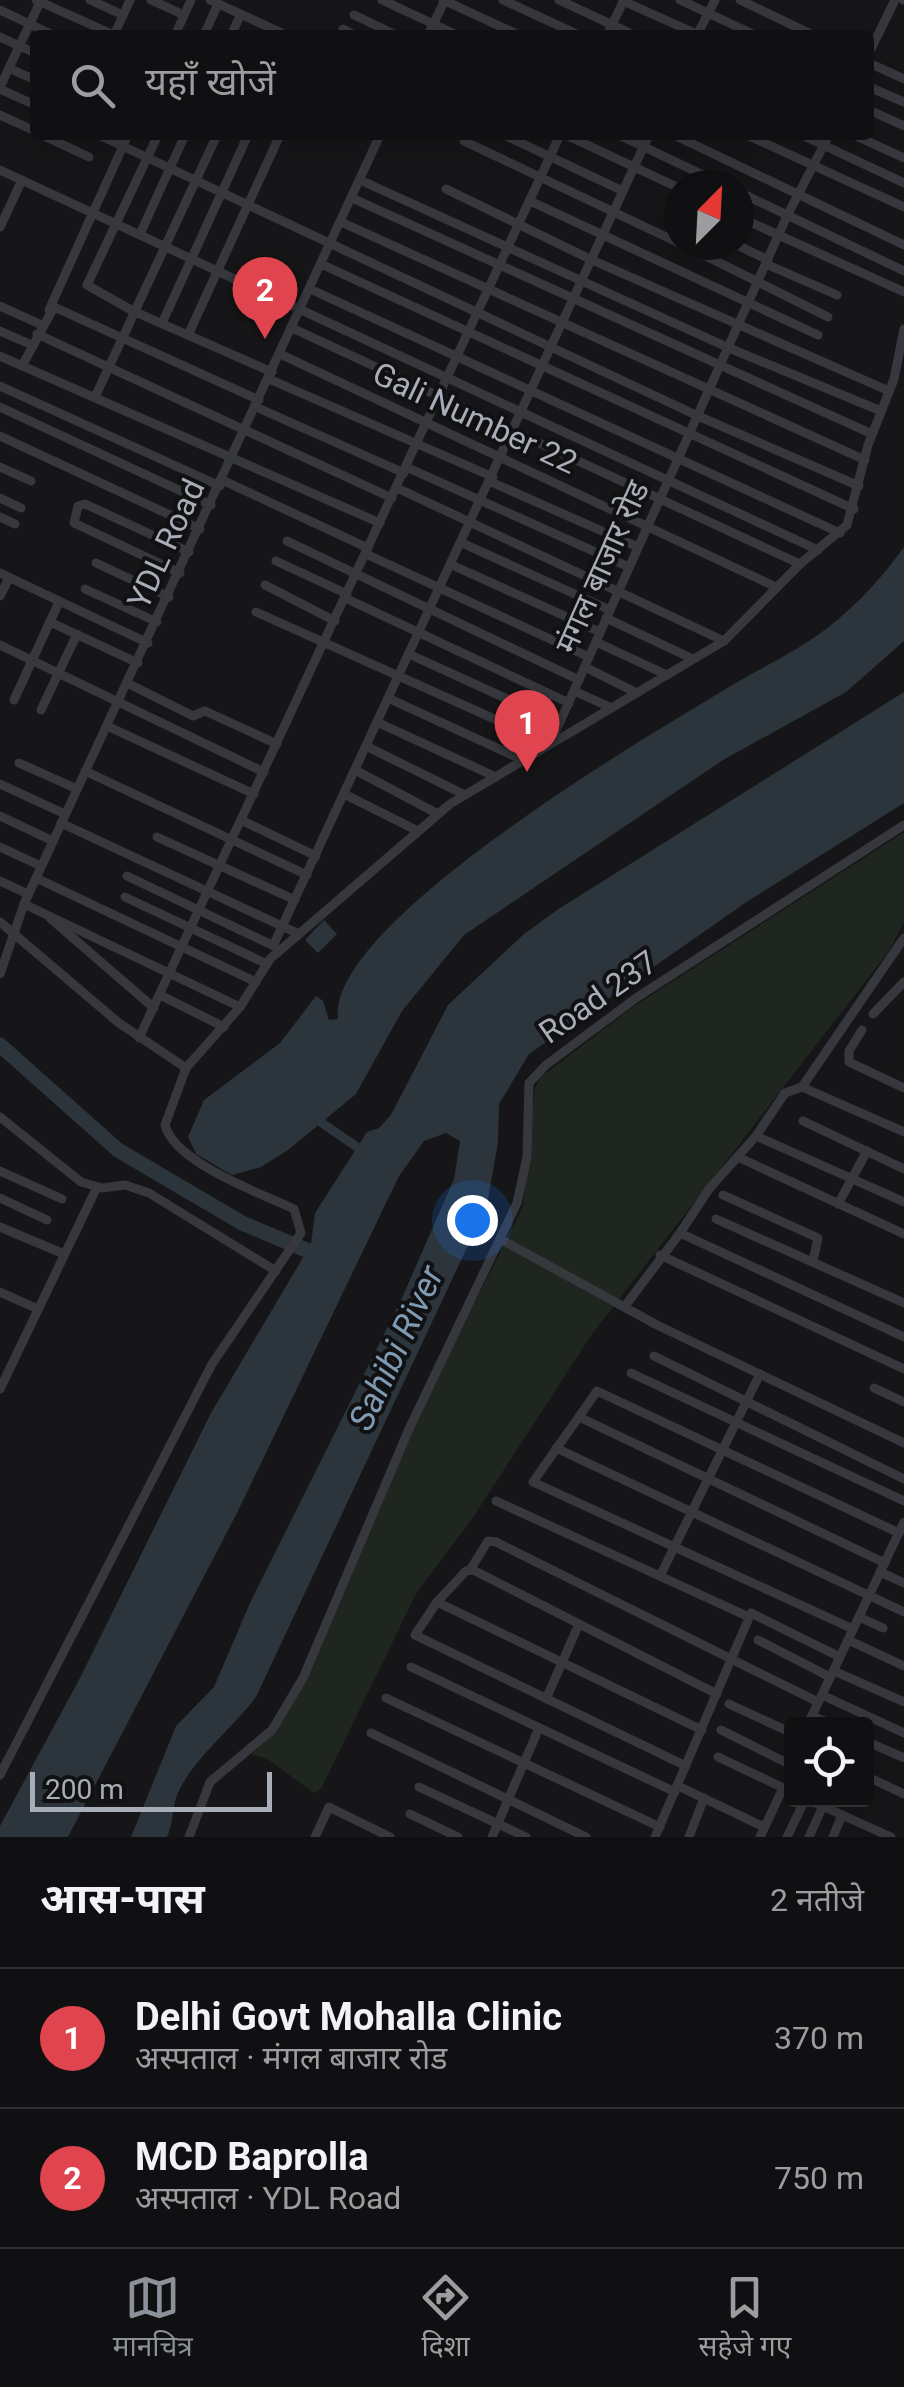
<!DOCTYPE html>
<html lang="hi">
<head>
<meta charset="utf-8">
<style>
	body { margin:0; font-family:Roboto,"Noto Sans Devanagari",sans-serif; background:#19191b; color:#f1f3f6 }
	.controls { position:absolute; right:30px; bottom:30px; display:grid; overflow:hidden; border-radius:10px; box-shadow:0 10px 40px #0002 }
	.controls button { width:90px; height:90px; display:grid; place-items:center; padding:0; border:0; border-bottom:2px solid #303032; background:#101012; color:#f1f3f6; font:50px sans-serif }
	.compass { position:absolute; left:664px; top:170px; width:90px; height:90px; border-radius:50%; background:#101012; box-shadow:0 10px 40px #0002; rotate:24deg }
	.scale { position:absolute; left:30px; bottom:25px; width:242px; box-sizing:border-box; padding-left:10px; border:5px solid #a8adb8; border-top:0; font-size:28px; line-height:35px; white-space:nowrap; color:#a8adb8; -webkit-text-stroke:8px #111113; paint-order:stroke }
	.you { position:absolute; left:472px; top:1220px; width:35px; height:35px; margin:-25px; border:8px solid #fff; border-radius:50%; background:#1a73e8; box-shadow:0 0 0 15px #1a73e833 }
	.badge { display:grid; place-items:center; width:65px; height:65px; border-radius:50%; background:#8c9099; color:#fff; font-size:32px; font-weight:700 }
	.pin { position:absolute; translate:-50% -82px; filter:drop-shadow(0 2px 5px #0008) }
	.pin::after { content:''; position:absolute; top:52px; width:35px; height:30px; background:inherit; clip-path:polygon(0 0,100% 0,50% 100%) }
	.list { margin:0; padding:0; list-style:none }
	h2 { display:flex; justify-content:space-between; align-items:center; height:130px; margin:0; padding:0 40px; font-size:42px }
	h2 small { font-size:32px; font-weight:400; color:#9c9d9f }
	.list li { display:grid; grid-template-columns:65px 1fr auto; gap:30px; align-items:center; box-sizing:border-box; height:140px; padding:0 40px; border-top:2px solid #303032 }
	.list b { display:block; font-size:38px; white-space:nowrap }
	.list p { margin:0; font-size:32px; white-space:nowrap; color:#9c9d9f }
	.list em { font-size:32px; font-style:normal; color:#9c9d9f }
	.icon { flex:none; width:55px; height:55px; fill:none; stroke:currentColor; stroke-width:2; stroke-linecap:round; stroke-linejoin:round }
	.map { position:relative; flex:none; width:904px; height:1837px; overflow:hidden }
	.search { position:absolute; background:#101012; box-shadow:0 10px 40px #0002; left:30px; right:30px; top:30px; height:110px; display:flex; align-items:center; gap:25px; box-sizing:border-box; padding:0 35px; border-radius:10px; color:#9c9d9f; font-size:38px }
	.sheet { height:410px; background:#101012 }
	nav { display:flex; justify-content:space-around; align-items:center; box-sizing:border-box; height:140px; border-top:2px solid #303032; background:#101012; font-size:28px; color:#9c9d9f }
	nav a { display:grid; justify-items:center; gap:5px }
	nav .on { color:#8c9099 }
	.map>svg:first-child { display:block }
</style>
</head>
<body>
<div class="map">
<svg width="904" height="1837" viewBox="0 0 904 1837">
	<rect width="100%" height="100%" fill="#161618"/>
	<path fill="#1e261f" d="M904,832V922L889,951L592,1334L474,1516L416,1594L321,1789L314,1793L266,1758L251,1755L277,1728L367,1539L412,1427L523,1207L535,1088L541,1077L633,1007Z"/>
	<g fill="#2c353c">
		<path d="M904,547V641L846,692L723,760L464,935L402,1011L356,1094L288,1150L261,1167L232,1175L196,1154L188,1137L204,1100L280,1043L316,996L323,1001L329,1020L338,1019C326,922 661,728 741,680C769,664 800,649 826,629C857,605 881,579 904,547Z"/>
		<path d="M904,692V803L748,901L529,1054L499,1104L498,1142L487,1205L256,1697C234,1727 188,1763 176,1798C172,1811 173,1824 167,1837H131L176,1726L214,1687L250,1603L402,1298L454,1179L460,1141L446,1133L424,1141L399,1176L237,1513L68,1837H0V1826L80,1678L211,1413L311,1244L315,1213L367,1132L379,1128L391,1115L448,1005L524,934L557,910Z"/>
		<path d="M324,920L337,934L318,953L305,940Z"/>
	</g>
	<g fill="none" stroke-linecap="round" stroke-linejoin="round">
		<path stroke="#2c353c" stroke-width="9" d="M319,1114L322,1123L357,1147"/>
		<path stroke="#2c353c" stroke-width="15" d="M0,1045L118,1150L242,1223L323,1257"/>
		<g stroke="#37383d" stroke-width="9">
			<path d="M36,0L114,35"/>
			<path d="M90,0L123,15"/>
			<path d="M151,0L184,15"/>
			<path d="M210,0L286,35"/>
			<path d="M382,0L457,35"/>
			<path d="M443,0L519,35"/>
			<path d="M503,0L579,35"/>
			<path d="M559,0L634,35"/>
			<path d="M680,0L755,35"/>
			<path d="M740,0L813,35"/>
			<path d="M903,0H904"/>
			<path d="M623,1L699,35"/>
			<path d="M0,10L53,35"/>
			<path d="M354,15L396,35"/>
			<path d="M343,29L354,35"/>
			<path d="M114,35L130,0"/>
			<path d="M175,35L191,0"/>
			<path d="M204,35L218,4"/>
			<path d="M231,35L241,14"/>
			<path d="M428,35L445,0"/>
			<path d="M607,35L624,0"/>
			<path d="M697,35L715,0"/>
			<path d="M0,37L35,53"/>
			<path d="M869,53L895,0"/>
			<path d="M869,63L904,79"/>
			<path d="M9,68L35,80"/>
			<path d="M0,87L41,0"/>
			<path d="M869,87L904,102"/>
			<path d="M0,89L35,105"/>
			<path d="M869,110L904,126"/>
			<path d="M0,115L35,131"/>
			<path d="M42,135L89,157"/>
			<path d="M99,135L698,416L859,486"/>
			<path d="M158,135L87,285L133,311L272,372"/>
			<path d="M504,135L623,191"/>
			<path d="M566,135L679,188"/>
			<path d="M619,135L724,185"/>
			<path d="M674,135L904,245"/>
			<path d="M747,135L904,207"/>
			<path d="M802,135L904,183"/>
			<path d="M854,135L904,158"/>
			<path d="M464,141L679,243"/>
			<path d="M0,170L818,550"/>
			<path d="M360,180L729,348L881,411"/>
			<path d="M446,189L592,260L889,391"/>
			<path d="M739,192L904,271"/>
			<path d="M352,198L872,434"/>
			<path d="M530,201L818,335"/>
			<path d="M739,217L904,292"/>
			<path d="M341,222L865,460"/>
			<path d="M0,227L22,180"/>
			<path d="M140,234L185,135"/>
			<path d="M684,245L828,317"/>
			<path d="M737,245L768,260"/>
			<path d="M321,264L854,509"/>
			<path d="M766,264L837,295"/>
			<path d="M310,289L840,533"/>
			<path d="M0,306L42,325"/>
			<path d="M49,310L128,135"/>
			<path d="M163,321L248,135"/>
			<path d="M292,328L800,564"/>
			<path d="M0,331L32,345"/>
			<path d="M189,333L280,135"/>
			<path d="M37,334L392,498"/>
			<path d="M280,354L776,587"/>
			<path d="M0,356L380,523"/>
			<path d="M22,366L54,307L259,400"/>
			<path d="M269,379L493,477"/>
			<path d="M0,386L220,486"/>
			<path d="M95,397L217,135"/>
			<path d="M0,407L211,505"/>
			<path d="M256,407L404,473"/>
			<path d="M0,436L200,529"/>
			<path d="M0,467L31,481"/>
			<path d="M406,467L629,567"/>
			<path d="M222,480L368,548"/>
			<path d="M491,482L638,547"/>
			<path d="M397,488L724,641"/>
			<path d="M0,498L21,508"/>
			<path d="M0,517L15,524"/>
			<path d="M287,541L579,680"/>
			<path d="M462,543L610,610"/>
			<path d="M366,554L589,657"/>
			<path d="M276,561L347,594"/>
			<path d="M96,563L169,597"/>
			<path d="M452,565L600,632"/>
			<path d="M0,573L148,643"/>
			<path d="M180,573L74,523L78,506L85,504L189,552"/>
			<path d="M265,585L335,621"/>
			<path d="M85,589L157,622"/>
			<path d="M0,596L9,578"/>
			<path d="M345,598L569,703"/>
			<path d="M256,612L550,744L787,216L829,135"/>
			<path d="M606,618L693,659"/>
			<path d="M50,622L138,663"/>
			<path d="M596,642L667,675"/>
			<path d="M0,645L264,772"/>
			<path d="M411,655L560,723"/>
			<path d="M585,667L637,693"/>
			<path d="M129,684L193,716L205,711L277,744"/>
			<path d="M574,691L612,708"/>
			<path d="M390,699L523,760"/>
			<path d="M14,700L59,602"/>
			<path d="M41,710L77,634"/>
			<path d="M379,723L496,777"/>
			<path d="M107,726L254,794"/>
			<path d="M368,747L465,795"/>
			<path d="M19,763L77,789"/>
			<path d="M85,771L307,875"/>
			<path d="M357,771L438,814"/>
			<path d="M0,784L65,814"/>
			<path d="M346,795L418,831"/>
			<path d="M0,816L53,841"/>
			<path d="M241,820L316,856"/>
			<path d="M61,823L299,934"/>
			<path d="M157,837L295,900"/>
			<path d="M0,847L41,866"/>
			<path d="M127,876L274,946"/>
			<path d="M36,878L256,982"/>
			<path d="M0,881L28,894"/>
			<path d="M125,897L267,964"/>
			<path d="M24,904L240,1007"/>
			<path d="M50,918L154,1008"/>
			<path d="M0,922L119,1023L186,1068"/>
			<path d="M273,946L649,135"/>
			<path d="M0,974L24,904L380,135"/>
			<path d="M160,995L224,1027"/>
			<path d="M873,1014L904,982"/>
			<path d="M862,1030L849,1051V1062L904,1088"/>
			<path d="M139,1038L560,135"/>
			<path d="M802,1087L904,938"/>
			<path d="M0,1117L81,1182L102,1188L125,1185L149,1193L276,1271"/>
			<path d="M803,1121L904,1169"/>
			<path d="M756,1136L785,1093L802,1087L904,1132"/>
			<path d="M740,1158L904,1234"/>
			<path d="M0,1171L62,1199"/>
			<path d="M723,1195L818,1238L813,1261"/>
			<path d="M0,1198L47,1220"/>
			<path d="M838,1204L867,1151"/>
			<path d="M716,1219L904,1303"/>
			<path d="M0,1227L64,1254"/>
			<path d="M680,1233L709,1189L756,1136L904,1202"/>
			<path d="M500,1239L657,1325L904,1443"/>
			<path d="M660,1255L904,1369"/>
			<path d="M0,1292L38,1309"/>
			<path d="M625,1306L680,1233L904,1337"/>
			<path d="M654,1356L904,1479"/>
			<path d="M631,1373L904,1501"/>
			<path d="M874,1388L904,1402"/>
			<path d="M0,1389L97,1187"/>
			<path d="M579,1417L885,1563"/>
			<path d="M556,1448L904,1612"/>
			<path d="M496,1501L749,1617"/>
			<path d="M470,1570L488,1541L496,1542L818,1702"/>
			<path d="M880,1572L904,1583"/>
			<path d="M660,1576L760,1374"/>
			<path d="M437,1602L415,1635L686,1766"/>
			<path d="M859,1617L883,1628"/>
			<path d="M853,1629L533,1482L597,1391L899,1533"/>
			<path d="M758,1640L830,1677"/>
			<path d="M848,1640L904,1666"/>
			<path d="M411,1667L675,1792"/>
			<path d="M834,1671L904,1702"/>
			<path d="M822,1695L904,1733"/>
			<path d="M386,1698L660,1827"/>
			<path d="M546,1699L579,1624"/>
			<path d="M729,1704L792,1733"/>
			<path d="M812,1716L831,1724"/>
			<path d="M808,1724L904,1522"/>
			<path d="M702,1730L437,1602L466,1571L473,1570L717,1694"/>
			<path d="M721,1730L789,1764"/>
			<path d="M371,1733L586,1837"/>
			<path d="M866,1741L904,1758"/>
			<path d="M718,1757L792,1792"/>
			<path d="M0,1775L212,1364L301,1233L294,1209C260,1193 175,1163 165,1125L186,1068L240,1007L270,959L450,804L724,641L800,564L847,525L868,445L894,379L904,329"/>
			<path d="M866,1776L904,1794"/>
			<path d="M678,1786L764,1827"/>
			<path d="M419,1787L526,1837"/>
			<path d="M809,1800L891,1837"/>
			<path d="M410,1814L458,1837"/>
			<path d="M189,1837L210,1782L272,1730L303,1678L409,1429L517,1203L527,1157L529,1083L546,1065L636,998L904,825"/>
			<path d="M315,1837L329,1807L390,1837"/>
			<path d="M492,1837L539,1728"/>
			<path d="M655,1837L751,1613L840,1657"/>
			<path d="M689,1837L704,1798"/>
			<path d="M760,1837L783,1788"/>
			<path d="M787,1837L805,1800"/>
			<path d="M809,1837L823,1806"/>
			<path d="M833,1837L842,1815"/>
		</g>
	</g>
	<g text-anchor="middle" stroke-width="8" stroke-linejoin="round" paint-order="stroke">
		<g font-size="32" fill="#a8adb8" stroke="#111113">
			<text transform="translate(475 418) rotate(25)" y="11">Gali Number 22</text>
			<text transform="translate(166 544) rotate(-65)" y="11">YDL Road</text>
			<text transform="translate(602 567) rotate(-66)" y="11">मंगल बाजार रोड</text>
			<text transform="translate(598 997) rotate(-35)" y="11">Road 237</text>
		</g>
		<g font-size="35" font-style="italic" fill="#7f9bb3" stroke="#111113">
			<text transform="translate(396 1348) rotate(-65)" y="12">Sahibi River</text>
		</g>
	</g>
</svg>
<div class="controls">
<button><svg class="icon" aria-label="locate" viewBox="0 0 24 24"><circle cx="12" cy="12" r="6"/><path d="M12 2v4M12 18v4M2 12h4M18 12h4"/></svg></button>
</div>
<svg class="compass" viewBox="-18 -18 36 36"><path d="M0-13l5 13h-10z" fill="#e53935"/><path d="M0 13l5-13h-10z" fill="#9c9d9f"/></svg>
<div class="scale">200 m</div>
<div class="you"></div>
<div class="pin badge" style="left:527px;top:772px;background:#e0444e">1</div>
<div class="pin badge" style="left:265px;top:339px;background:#e0444e">2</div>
<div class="search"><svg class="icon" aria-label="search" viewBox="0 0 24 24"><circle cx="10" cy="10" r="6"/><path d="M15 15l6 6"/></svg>यहाँ खोजें</div>
</div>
<section class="sheet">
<h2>आस-पास<small>2 नतीजे</small></h2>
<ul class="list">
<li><span class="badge" style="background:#e0444e">1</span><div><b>Delhi Govt Mohalla Clinic</b><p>अस्पताल · मंगल बाजार रोड</p></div><em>370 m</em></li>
<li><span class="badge" style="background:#e0444e">2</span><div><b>MCD Baprolla</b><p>अस्पताल · YDL Road</p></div><em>750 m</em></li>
</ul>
</section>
<nav>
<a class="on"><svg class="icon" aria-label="map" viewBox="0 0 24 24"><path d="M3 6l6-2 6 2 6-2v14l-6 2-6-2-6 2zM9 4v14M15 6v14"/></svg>मानचित्र</a>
<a><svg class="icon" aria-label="directions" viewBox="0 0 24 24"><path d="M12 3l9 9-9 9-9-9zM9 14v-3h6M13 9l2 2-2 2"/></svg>दिशा</a>
<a><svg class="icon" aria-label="saved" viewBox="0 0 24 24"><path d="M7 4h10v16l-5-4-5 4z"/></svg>सहेजे गए</a>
</nav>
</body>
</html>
